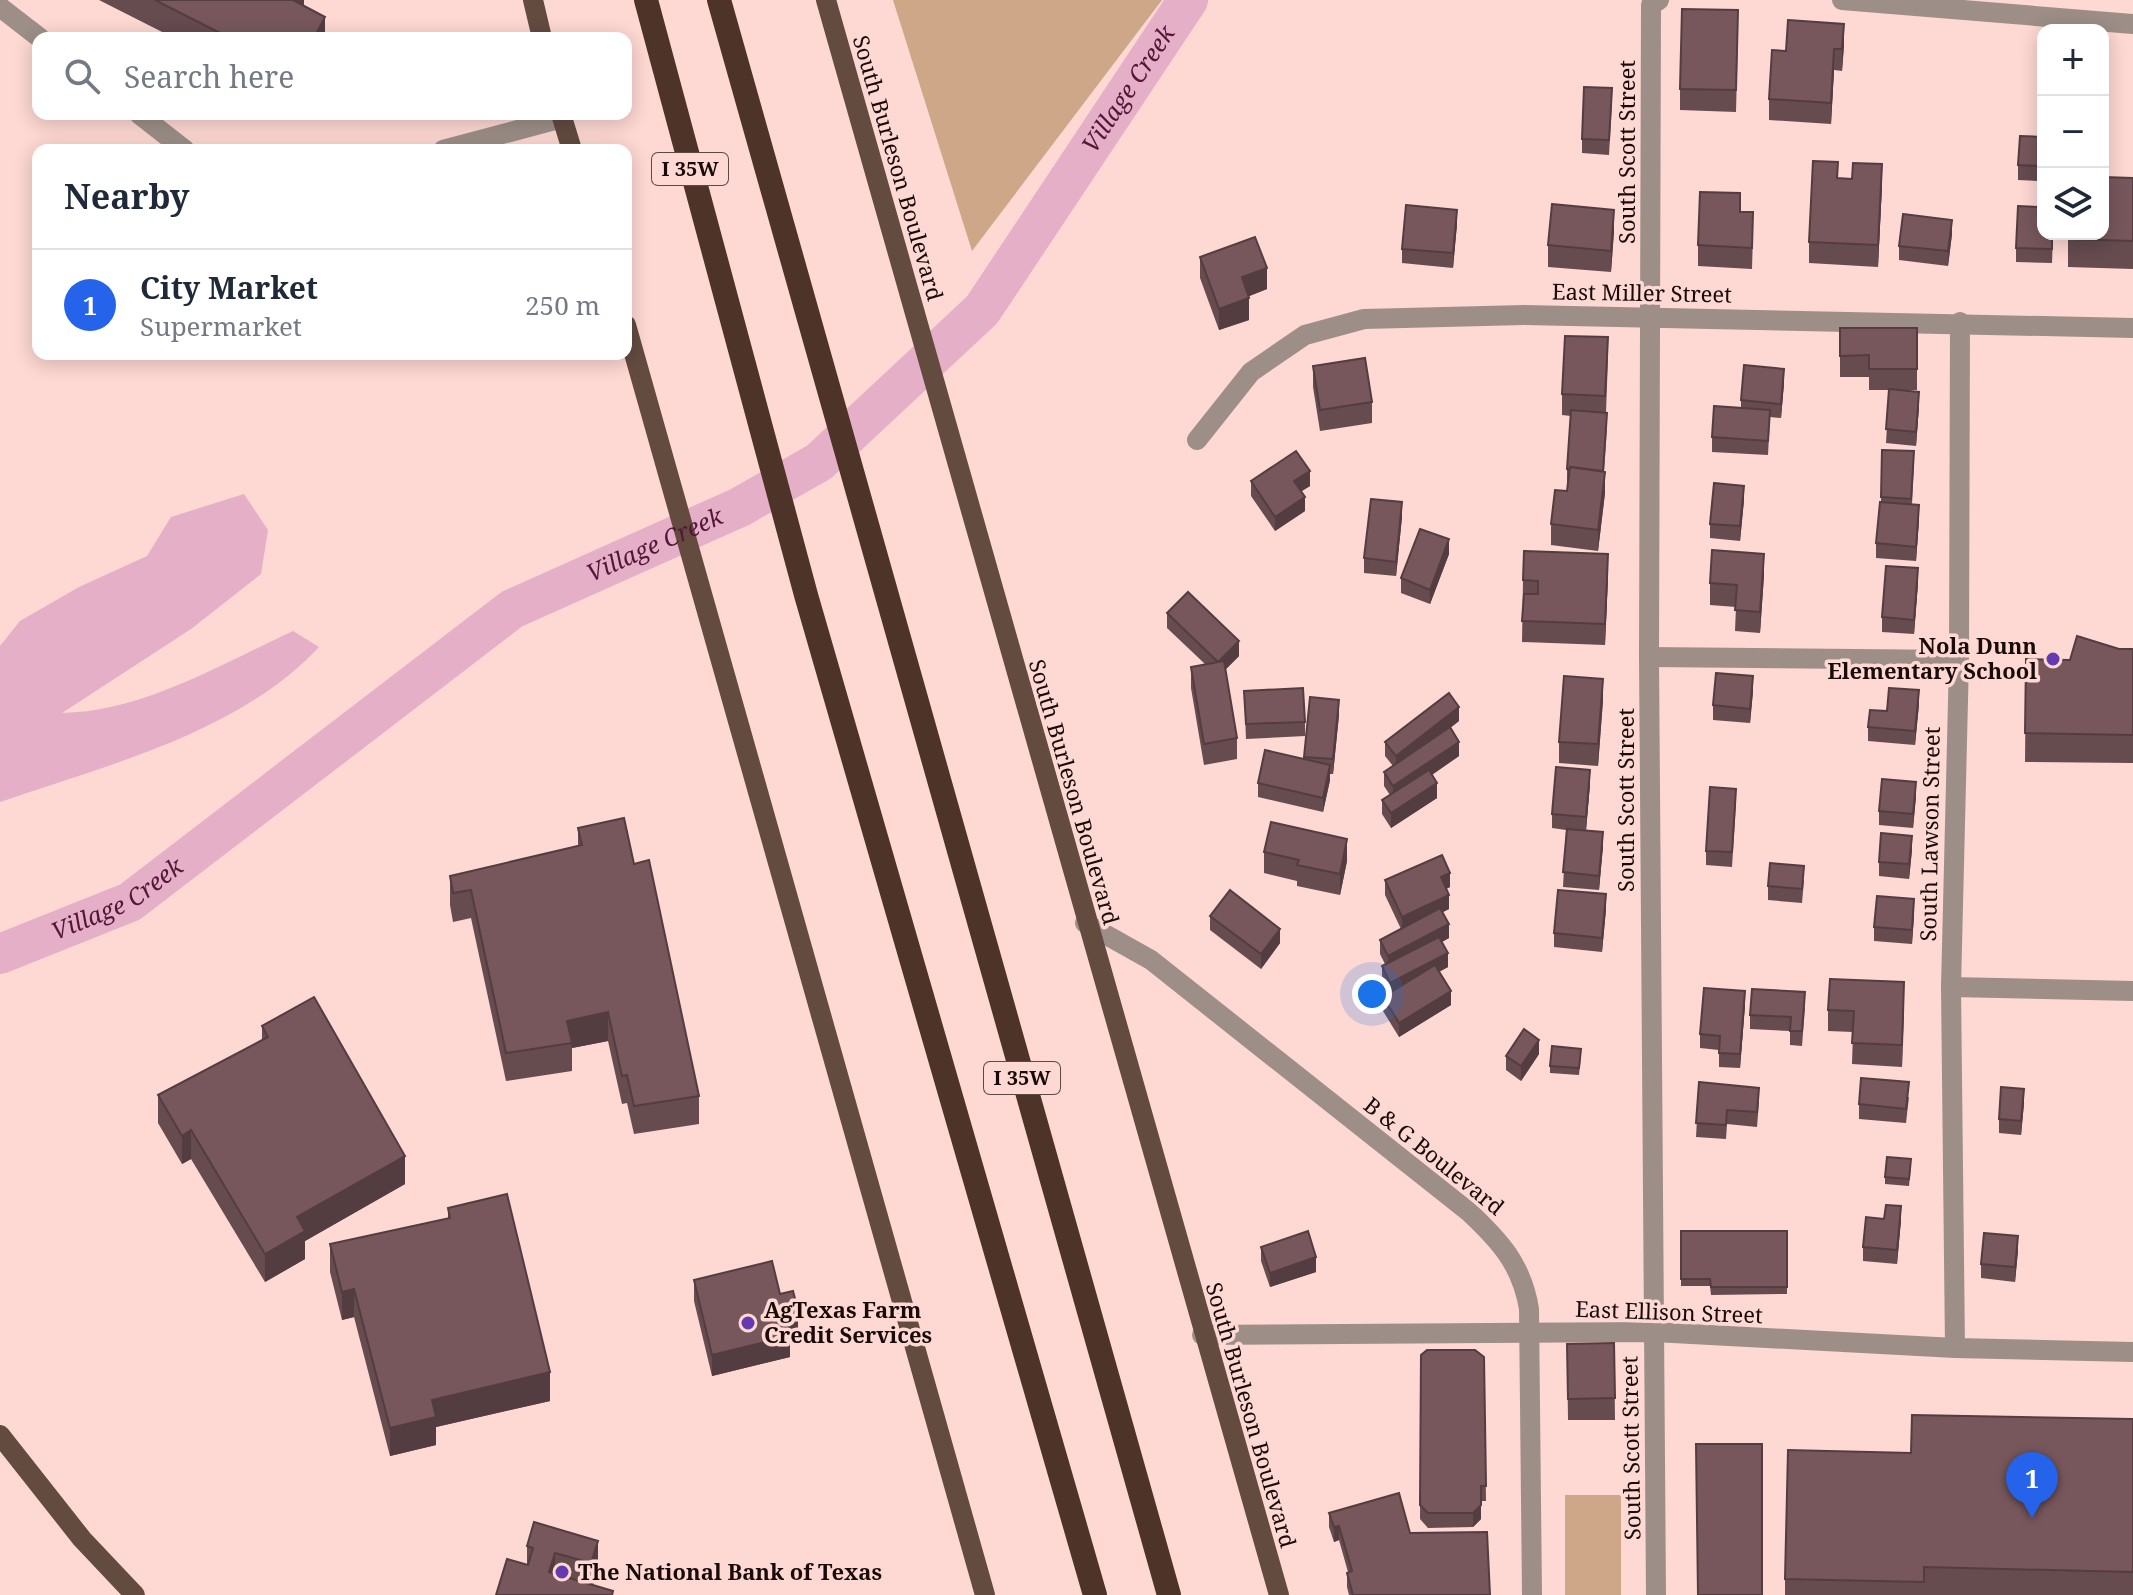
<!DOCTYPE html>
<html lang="en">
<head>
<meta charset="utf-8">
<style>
	body { margin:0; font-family:"Noto Serif",serif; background:#f6f6f7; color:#1f2937 }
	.controls { position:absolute; right:24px; top:24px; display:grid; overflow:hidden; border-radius:16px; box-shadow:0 4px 20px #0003 }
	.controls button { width:72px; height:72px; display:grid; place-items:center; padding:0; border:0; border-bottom:2px solid #e0e1e3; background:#fff; color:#1f2937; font:40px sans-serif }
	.you { position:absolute; left:1372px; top:994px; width:28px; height:28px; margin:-20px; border:6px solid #fff; border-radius:50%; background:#1a73e8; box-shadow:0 0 0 12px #1a73e833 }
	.badge { display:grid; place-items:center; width:52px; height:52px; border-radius:50%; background:#2563eb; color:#fff; font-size:26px; font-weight:700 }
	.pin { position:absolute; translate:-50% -66px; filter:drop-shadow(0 2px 4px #0008) }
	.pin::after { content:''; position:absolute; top:42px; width:28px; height:24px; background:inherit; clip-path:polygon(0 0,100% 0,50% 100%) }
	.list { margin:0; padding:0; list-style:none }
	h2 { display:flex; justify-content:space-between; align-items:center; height:104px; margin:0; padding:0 32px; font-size:34px }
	h2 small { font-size:26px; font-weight:400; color:#747a83 }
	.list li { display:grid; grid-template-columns:52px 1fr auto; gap:24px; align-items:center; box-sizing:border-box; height:112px; padding:0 32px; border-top:2px solid #e0e1e3 }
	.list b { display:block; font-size:30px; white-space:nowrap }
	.list p { margin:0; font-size:26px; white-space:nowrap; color:#747a83 }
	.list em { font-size:26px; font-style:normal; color:#747a83 }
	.icon { flex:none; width:44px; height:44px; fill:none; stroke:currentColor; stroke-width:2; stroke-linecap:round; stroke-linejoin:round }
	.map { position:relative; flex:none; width:2133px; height:1595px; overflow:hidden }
	.search { position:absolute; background:#fff; box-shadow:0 4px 20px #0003; left:32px; top:32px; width:600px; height:88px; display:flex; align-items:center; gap:20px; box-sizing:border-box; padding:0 28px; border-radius:16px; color:#747a83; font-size:30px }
	.panel { position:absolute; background:#fff; box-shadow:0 4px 20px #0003; left:32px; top:144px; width:600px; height:216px; border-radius:16px }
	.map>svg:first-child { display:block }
</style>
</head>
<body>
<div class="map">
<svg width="2133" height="1595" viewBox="0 0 2133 1595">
	<rect width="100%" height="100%" fill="#fed8d3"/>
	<g fill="#cda787">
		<path d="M893,0H1162L972,251Z"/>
		<rect x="1565" y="1495" width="56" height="100"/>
	</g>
	<path fill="#e4afc7" d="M244,494L268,530L261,574L191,629L62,713C142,712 222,664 293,631L319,647C240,732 108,765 0,802V646L20,621L79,587L147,556L171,517Z"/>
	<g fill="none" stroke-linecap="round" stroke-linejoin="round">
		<path stroke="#e4afc7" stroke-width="40" id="s1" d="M0,954L130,902L512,609L740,507L819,462L982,310L1188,0"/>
		<g stroke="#9d8f88" stroke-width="20">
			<path d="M1842,0L2133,24"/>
			<path d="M0,7L40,38"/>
			<path d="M139,114L185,150"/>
			<path d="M443,150L562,118"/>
			<path d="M1197,440L1251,372L1305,335L1364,319L1524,315L2133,328"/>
			<path d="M1649,657L1959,660"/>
			<path d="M1085,923L1151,960L1469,1212C1500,1241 1522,1265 1529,1309L1532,1595"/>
			<path d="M1951,987L2133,991"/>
			<path d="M1202,1335L1654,1332L1955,1348L2133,1352"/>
			<path d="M1955,1348L1951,987L1959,660L1960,322"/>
			<path d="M1656,1595L1649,657L1651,5L1659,0"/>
		</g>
		<g stroke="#634b40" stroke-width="20">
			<path d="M533,0L542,38"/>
			<path d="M826,0L1279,1595"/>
			<path d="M561,114L572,150"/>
			<path d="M626,325L985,1595"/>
			<path d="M0,1435L82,1539L135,1595"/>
		</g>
		<g stroke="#4e3328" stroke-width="24">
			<path d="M646,0L806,595L1095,1595"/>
			<path d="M719,0L1169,1595"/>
		</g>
	</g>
	<g fill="#664b4f">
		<path d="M99,0H304L303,6L325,38H174Z"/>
		<path d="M1738,32L1736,112L1680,110V89Z"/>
		<path d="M1844,45L1842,71L1834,70L1831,124L1769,120V99L1786,51Z"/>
		<path d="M1612,102L1609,155L1582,153V139Z"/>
		<path d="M2043,137V234H2053L2052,263L2016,262V248L2039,207L2040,181L2018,180V165Z"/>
		<path d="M1838,178L1882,185L1878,267L1809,263V242Z"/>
		<path d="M2133,178V269L2068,267V234Z"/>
		<path d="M1457,224L1453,268L1402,263V249Z"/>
		<path d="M1614,231L1611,272L1548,267V245Z"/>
		<path d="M1753,234L1752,269L1698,266V245Z"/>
		<path d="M1952,234L1948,266L1899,260V246Z"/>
		<path d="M1200,257L1267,289L1249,296V320L1219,330L1200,278Z"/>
		<path d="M1840,328H1917V390H1900L1919,406L1916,446L1886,443L1889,390H1869V377H1840Z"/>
		<path d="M1608,358L1606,412L1607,427L1604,472L1605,493L1598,551L1551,545V524L1567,491L1568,484H1567V469L1571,416L1562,415V394Z"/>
		<path d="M1313,366L1372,402V423L1320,431L1313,387Z"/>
		<path d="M1784,383L1781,418L1770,417L1768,455L1712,452V437L1741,408V400Z"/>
		<path d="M1882,450L1914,465L1912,504L1919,520L1916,561L1876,558V543L1881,502Z"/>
		<path d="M1251,481L1310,486L1301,491L1305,511L1275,531L1251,496Z"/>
		<path d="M1744,500L1740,541L1710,538V524Z"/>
		<path d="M1402,517L1396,576L1364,573V558Z"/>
		<path d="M1449,554L1430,604L1401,593V578Z"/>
		<path d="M1764,575L1760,633L1735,631L1736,607L1710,605V583Z"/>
		<path d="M1608,576L1605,645L1522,642L1523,580Z"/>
		<path d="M1918,583L1914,634L1882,632V617Z"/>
		<path d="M1167,613L1239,656L1225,670L1237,738V759L1204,765L1191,688V667L1205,664L1167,628Z"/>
		<path d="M2119,649H2133V763L2025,762L2026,659L2070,660Z"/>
		<path d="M1244,691L1305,722V736L1246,739Z"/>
		<path d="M1753,691L1750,723L1713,720V705Z"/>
		<path d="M1310,697L1339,715L1333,774H1330V780L1323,812L1258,797V783L1304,759Z"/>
		<path d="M1603,700L1598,766L1559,763V742Z"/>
		<path d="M1919,704L1915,745L1868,741V727L1887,711Z"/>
		<path d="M1459,721L1450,728L1459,756L1432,775L1437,798L1391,828L1382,814V800L1390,795L1384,786V772L1393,766L1385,756V742Z"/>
		<path d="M1590,784L1586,830L1603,846L1599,890L1563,887L1566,830L1552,828V814Z"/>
		<path d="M1916,796L1913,828L1879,825V811Z"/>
		<path d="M1736,803L1732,867L1706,865V851Z"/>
		<path d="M578,828L634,864L699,1096V1124L634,1134L627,1103L622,1104L608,1041L572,1048V1071L506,1081L471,918L453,922L450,905V876L578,846Z"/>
		<path d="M1912,850L1909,879L1879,876V862Z"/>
		<path d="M1264,852L1347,861L1340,895L1297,886V881L1264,873Z"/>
		<path d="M1385,880L1450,887L1446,889L1449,909L1443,912L1449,938L1442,942L1448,967L1439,972L1451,1005L1399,1037L1383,1011V997L1388,994L1382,980V966L1385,964L1380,954V940L1401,929L1385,895Z"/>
		<path d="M1804,880L1802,903L1768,900V886Z"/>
		<path d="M1606,909L1602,952L1554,947V933Z"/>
		<path d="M1914,914L1912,944L1874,941V927Z"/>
		<path d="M1210,916L1280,943L1261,969L1210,930Z"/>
		<path d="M1904,1004L1902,1067L1852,1064L1853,1032L1828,1031V1010Z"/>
		<path d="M1745,1005L1740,1068L1719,1067V1050L1700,1048V1034Z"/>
		<path d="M1805,1007L1802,1046L1790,1045V1031L1750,1029V1015Z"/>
		<path d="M262,1026L405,1184L305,1241V1259L265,1282L191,1159L182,1164L158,1123V1095L262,1040Z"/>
		<path d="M1539,1054L1521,1081L1506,1070V1056Z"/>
		<path d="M1581,1056L1579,1075L1550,1073V1066Z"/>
		<path d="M1699,1082L1759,1102L1757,1127L1727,1124L1726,1139L1696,1137Z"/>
		<path d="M1909,1097L1906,1123L1859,1119V1104Z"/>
		<path d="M2024,1103L2021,1135L1999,1133V1119Z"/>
		<path d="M1911,1166L1909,1186L1885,1184V1177Z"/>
		<path d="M448,1208L550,1401L436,1427V1445L390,1456L354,1317L342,1320L330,1272V1244L448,1219Z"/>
		<path d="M1901,1220L1897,1264L1863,1261V1247Z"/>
		<path d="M1681,1231H1787V1294L1711,1295L1710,1286H1681Z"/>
		<path d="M1261,1247L1316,1272L1270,1287L1261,1261Z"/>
		<path d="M2018,1250L2015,1282L1981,1278V1264Z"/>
		<path d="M694,1280L798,1331L790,1333V1357L712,1376L694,1301Z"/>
		<path d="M1614,1343L1615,1420H1568L1567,1344Z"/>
		<path d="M1421,1355L1484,1357L1486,1501H1481V1519L1473,1527L1428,1528L1420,1519Z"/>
		<path d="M2133,1419V1595H1785V1579L1911,1453Z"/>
		<path d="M1329,1513L1410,1533L1490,1595H1349L1347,1587V1573L1348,1572L1339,1540L1334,1542L1329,1527Z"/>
		<path d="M598,1541V1570L593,1585L613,1595L527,1564V1546Z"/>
	</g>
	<g fill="#533d40">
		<path d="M293,0H304V4L293,29Z"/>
		<path d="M325,17V38H314Z"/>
		<path d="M1844,24V45L1842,71V49Z"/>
		<path d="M1834,49V70L1831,124V103Z"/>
		<path d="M1882,164V185L1878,267V245Z"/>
		<path d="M1457,210V224L1453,268V253Z"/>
		<path d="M1614,210V231L1611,272V251Z"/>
		<path d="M1952,220V234L1948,266V251Z"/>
		<path d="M1267,268V289L1242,299V277Z"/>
		<path d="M1249,298V320L1219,330V309Z"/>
		<path d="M1784,369V383L1781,418V404Z"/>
		<path d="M1919,392V406L1916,446V432Z"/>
		<path d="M1310,471V486L1294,496V481Z"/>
		<path d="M1605,472V493L1598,551V530Z"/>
		<path d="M1744,486V500L1740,541V526Z"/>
		<path d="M1305,497V511L1275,531V517Z"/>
		<path d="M1402,502V517L1396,576V562Z"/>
		<path d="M1919,505V520L1916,561V547Z"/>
		<path d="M1449,539V554L1430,604V590Z"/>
		<path d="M1608,554V576L1605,645V624Z"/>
		<path d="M1764,554V575L1760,633V612Z"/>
		<path d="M1918,568V583L1914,634V620Z"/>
		<path d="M1239,641V656L1218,677V662Z"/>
		<path d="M1753,676V691L1750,723V709Z"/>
		<path d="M1603,679V700L1598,766V744Z"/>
		<path d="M1919,690V704L1915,745V731Z"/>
		<path d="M1339,700V715L1333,774V759Z"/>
		<path d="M1459,707V721L1396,770V756Z"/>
		<path d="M1459,742V756L1393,801V786Z"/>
		<path d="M1330,765V780L1323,812V798Z"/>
		<path d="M1590,770V784L1586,831V817Z"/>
		<path d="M1916,782V796L1913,828V814Z"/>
		<path d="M1437,783V798L1391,828V813Z"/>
		<path d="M1603,832V846L1599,890V876Z"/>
		<path d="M1912,836V850L1909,879V864Z"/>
		<path d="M1347,839V861L1340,895V874Z"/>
		<path d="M1450,873V887L1441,891V877Z"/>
		<path d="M1606,894V909L1602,952V938Z"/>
		<path d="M1449,895V909L1402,931V917Z"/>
		<path d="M1914,899V914L1912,944V930Z"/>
		<path d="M1449,924V938L1388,970V956Z"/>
		<path d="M1280,929V943L1261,969V954Z"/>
		<path d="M1448,953V967L1390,997V983Z"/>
		<path d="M1904,982V1004L1902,1067V1045Z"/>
		<path d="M1451,991V1005L1399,1037V1023Z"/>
		<path d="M1745,991V1005L1740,1068V1054Z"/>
		<path d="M608,1012V1041L572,1048L567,1021Z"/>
		<path d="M1539,1040V1054L1521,1081V1066Z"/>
		<path d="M2024,1089V1103L2021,1135V1121Z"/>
		<path d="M191,1130V1159L182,1164V1136Z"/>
		<path d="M405,1156V1184L305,1241V1259L265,1282V1254L297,1217Z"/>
		<path d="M1901,1206V1220L1897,1264V1250Z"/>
		<path d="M2018,1236V1250L2015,1282V1267Z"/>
		<path d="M1316,1257V1272L1270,1287V1273Z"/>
		<path d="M354,1289V1317L342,1320V1292Z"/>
		<path d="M798,1310V1331L785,1334V1313Z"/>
		<path d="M790,1336V1357L712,1376V1355Z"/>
		<path d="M550,1372V1401L436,1427V1445L390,1456V1428L432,1400Z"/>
		<path d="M1481,1505V1519L1473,1527V1513Z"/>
		<path d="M1339,1526V1540L1334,1542V1527Z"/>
		<path d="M598,1541V1570L591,1592V1563Z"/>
		<path d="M555,1553V1581L549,1572Z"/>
	</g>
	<g fill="#77575c" stroke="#533d40" stroke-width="2">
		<path d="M155,0H293L325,17L314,38H230Z"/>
		<path d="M1682,9L1738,10L1736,90L1680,89Z"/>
		<path d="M1788,20L1844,24L1842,49H1834L1831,103L1769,99L1772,50L1786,51Z"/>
		<path d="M1584,87L1612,88L1609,140L1582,139Z"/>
		<path d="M2020,136L2043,137V166L2018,165Z"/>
		<path d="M1813,161L1838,162L1837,178L1852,179L1853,163L1882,164L1878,245L1809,242Z"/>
		<path d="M2041,170H2043V234H2052V249L2016,248L2018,206L2039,207Z"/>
		<path d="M2103,177L2133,178V241L2068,239V234H2103Z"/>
		<path d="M1700,192L1740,193V212H1753L1752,248L1698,245Z"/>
		<path d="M1552,204L1614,210L1611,251L1548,245Z"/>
		<path d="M1406,205L1457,210L1453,253L1402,249Z"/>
		<path d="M1903,214L1952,220L1948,251L1899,246Z"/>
		<path d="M1255,237L1267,268L1242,277L1249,298L1219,309L1200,257Z"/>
		<path d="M1840,328H1917V369H1869V355L1840,356Z"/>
		<path d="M1565,336L1608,337L1605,396L1562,394Z"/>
		<path d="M1365,358L1372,402L1320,410L1313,366Z"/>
		<path d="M1744,365L1784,369L1781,404L1741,400Z"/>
		<path d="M1889,389L1919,392L1916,432L1886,429Z"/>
		<path d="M1714,406L1770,410L1768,441L1712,437Z"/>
		<path d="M1571,410L1607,413L1603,471L1570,467V470L1567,469Z"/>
		<path d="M1882,450L1914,451L1911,499L1881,497Z"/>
		<path d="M1296,451L1310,471L1294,481L1305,497L1275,517L1251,481Z"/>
		<path d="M1570,467L1605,472L1598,530L1551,524L1555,490L1567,491Z"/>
		<path d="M1714,483L1744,486L1740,526L1710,524Z"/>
		<path d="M1371,499L1402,502L1396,562L1364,558Z"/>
		<path d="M1880,502L1919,505L1916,547L1876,543Z"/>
		<path d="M1420,529L1449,539L1430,590L1401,578Z"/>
		<path d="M1712,550L1764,554L1760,612L1735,610L1737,585L1710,583Z"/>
		<path d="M1524,551L1608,554L1605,624L1522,621L1524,594H1538V581L1523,580Z"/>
		<path d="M1886,566L1918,568L1914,620L1882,617Z"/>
		<path d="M1188,592L1239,641L1218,662L1167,613Z"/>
		<path d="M2077,636L2119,649H2133V735L2025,733L2026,659L2070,660Z"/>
		<path d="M1224,661L1237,738L1204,744L1191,667Z"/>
		<path d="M1716,673L1753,676L1750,709L1713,705Z"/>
		<path d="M1564,676L1603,679L1598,744L1559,742Z"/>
		<path d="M1303,688L1305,722L1246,724L1244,691Z"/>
		<path d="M1889,688L1919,690L1915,731L1868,727L1870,710L1887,711Z"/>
		<path d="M1449,693L1459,707L1396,756L1385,742Z"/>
		<path d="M1310,697L1339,700L1333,759L1304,757Z"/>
		<path d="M1450,727L1459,742L1393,786L1384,772Z"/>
		<path d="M1265,750L1330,765L1323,798L1258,783Z"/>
		<path d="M1556,767L1590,770L1586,817L1552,814Z"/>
		<path d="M1429,770L1437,783L1391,813L1382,800Z"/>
		<path d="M1882,779L1916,782L1913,814L1879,811Z"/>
		<path d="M1710,787L1736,789L1732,852L1706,851Z"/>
		<path d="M624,818L634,864L649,860L699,1096L634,1106L627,1075L622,1076L608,1012L567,1021L572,1043L506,1053L471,890L453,893L450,876L582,845L578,828Z"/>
		<path d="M1271,822L1347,839L1340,874L1297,865L1299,860L1264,852Z"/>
		<path d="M1567,829L1603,832L1599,876L1563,872Z"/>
		<path d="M1881,833L1912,836L1909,864L1879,862Z"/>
		<path d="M1442,855L1450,873L1441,877L1449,895L1402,917L1385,880Z"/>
		<path d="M1770,863L1804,866L1802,889L1768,886Z"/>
		<path d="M1230,890L1280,929L1261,954L1210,916Z"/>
		<path d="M1558,890L1606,894L1602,938L1554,933Z"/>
		<path d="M1877,896L1914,899L1912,930L1874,927Z"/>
		<path d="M1440,908L1449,924L1388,956L1380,940Z"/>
		<path d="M1439,937L1448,953L1390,983L1382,966Z"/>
		<path d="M1435,965L1451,991L1399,1023L1383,997Z"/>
		<path d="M1830,979L1904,982L1902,1045L1852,1043L1854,1011L1828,1010Z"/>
		<path d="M1704,988L1745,991L1740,1054L1719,1053L1720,1036L1700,1034Z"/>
		<path d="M1752,989L1805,992L1802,1031H1790L1791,1017L1750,1015Z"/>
		<path d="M314,997L405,1156L297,1217L305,1231L265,1254L191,1130L182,1136L158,1095L268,1037L262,1026Z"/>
		<path d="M1524,1029L1539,1040L1521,1066L1506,1056Z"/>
		<path d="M1552,1046L1581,1049L1579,1068L1550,1066Z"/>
		<path d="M1861,1078L1909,1082L1906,1109L1859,1104Z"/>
		<path d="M1699,1082L1759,1088L1757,1112L1727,1110L1726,1125L1696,1123Z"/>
		<path d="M2001,1087L2024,1089L2021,1121L1999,1119Z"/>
		<path d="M1887,1157L1911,1159L1909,1179L1885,1177Z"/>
		<path d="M507,1194L550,1372L432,1400L436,1417L390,1428L354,1289L342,1292L330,1244L450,1218L448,1208Z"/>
		<path d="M1886,1205L1901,1206L1897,1250L1863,1247L1866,1217L1884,1219Z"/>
		<path d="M1308,1231L1316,1257L1270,1273L1261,1247Z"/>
		<path d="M1681,1231H1787V1287H1711L1710,1279H1681Z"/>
		<path d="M1984,1233L2018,1236L2015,1267L1981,1264Z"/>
		<path d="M772,1261L780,1294L793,1291L798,1310L785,1313L790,1336L712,1355L694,1280Z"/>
		<path d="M1614,1343L1615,1398L1568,1399L1567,1344Z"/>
		<path d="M1427,1350H1475L1484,1357L1486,1486H1481V1505L1473,1513H1428L1420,1505L1421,1355Z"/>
		<path d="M1912,1415L2133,1419V1572L1924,1567V1582L1785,1579L1788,1450L1911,1453Z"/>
		<path d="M1696,1444H1762V1595H1698Z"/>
		<path d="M1399,1493L1410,1533L1487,1532L1490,1595H1353L1347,1573L1352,1571L1339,1526L1334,1527L1329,1513Z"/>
		<path d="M534,1522L598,1541L591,1563L555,1553L549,1572L613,1591L612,1595H496L507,1559L528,1565L533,1548L527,1546Z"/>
	</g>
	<g fill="#653ab1" stroke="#fed8d3" stroke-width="3">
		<circle cx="2053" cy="659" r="8"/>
		<circle cx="748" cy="1323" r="8"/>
		<circle cx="562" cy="1572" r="8"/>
	</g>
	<g text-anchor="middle" stroke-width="7" stroke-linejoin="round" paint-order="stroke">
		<g fill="#fed8d3" stroke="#5d4846" stroke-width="2">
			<rect x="652" y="153" width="76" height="32" rx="6"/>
			<rect x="984" y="1062" width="76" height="32" rx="6"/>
		</g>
		<g font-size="20" font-weight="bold" fill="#180b0a">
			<text x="690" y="176">I 35W</text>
			<text x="1022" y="1085">I 35W</text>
		</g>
		<g font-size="22" fill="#180b0a" stroke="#fed8d3">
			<text transform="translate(1627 152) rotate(-90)" y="8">South Scott Street</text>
			<text transform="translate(898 168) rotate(74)" y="8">South Burleson Boulevard</text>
			<text transform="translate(1642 293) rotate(1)" y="8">East Miller Street</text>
			<text transform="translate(1074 792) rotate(74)" y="8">South Burleson Boulevard</text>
			<text transform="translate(1626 800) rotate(-90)" y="8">South Scott Street</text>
			<text transform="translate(1930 834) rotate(-89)" y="8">South Lawson Street</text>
			<text transform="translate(1434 1156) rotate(39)" y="8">B &amp; G Boulevard</text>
			<text transform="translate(1669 1312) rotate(2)" y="8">East Ellison Street</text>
			<text transform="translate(1251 1415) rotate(74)" y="8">South Burleson Boulevard</text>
			<text transform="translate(1631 1448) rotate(-91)" y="8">South Scott Street</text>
		</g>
		<g font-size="22" font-weight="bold" fill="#180b0a" stroke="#fed8d3" text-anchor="start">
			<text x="2037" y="654" text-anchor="end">Nola Dunn<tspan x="2037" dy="25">Elementary School</tspan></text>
			<text x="764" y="1318">AgTexas Farm<tspan x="764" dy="25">Credit Services</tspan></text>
			<text x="578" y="1580">The National Bank of Texas</text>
		</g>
		<g font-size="24" font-style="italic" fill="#541639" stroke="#fed8d3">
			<text dy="8" stroke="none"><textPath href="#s1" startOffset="1450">Village Creek</textPath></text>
			<text dy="8" stroke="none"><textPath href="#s1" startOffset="778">Village Creek</textPath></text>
			<text dy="8" stroke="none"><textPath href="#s1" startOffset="130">Village Creek</textPath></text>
		</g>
	</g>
</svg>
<div class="controls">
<button>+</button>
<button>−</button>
<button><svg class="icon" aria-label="layers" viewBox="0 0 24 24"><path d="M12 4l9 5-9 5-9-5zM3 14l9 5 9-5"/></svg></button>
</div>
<div class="you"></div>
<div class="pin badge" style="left:2032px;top:1518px">1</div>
<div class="search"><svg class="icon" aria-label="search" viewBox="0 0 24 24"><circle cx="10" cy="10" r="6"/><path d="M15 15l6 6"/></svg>Search here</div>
<section class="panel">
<h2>Nearby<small></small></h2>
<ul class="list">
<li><span class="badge">1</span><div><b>City Market</b><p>Supermarket</p></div><em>250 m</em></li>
</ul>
</section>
</div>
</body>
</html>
